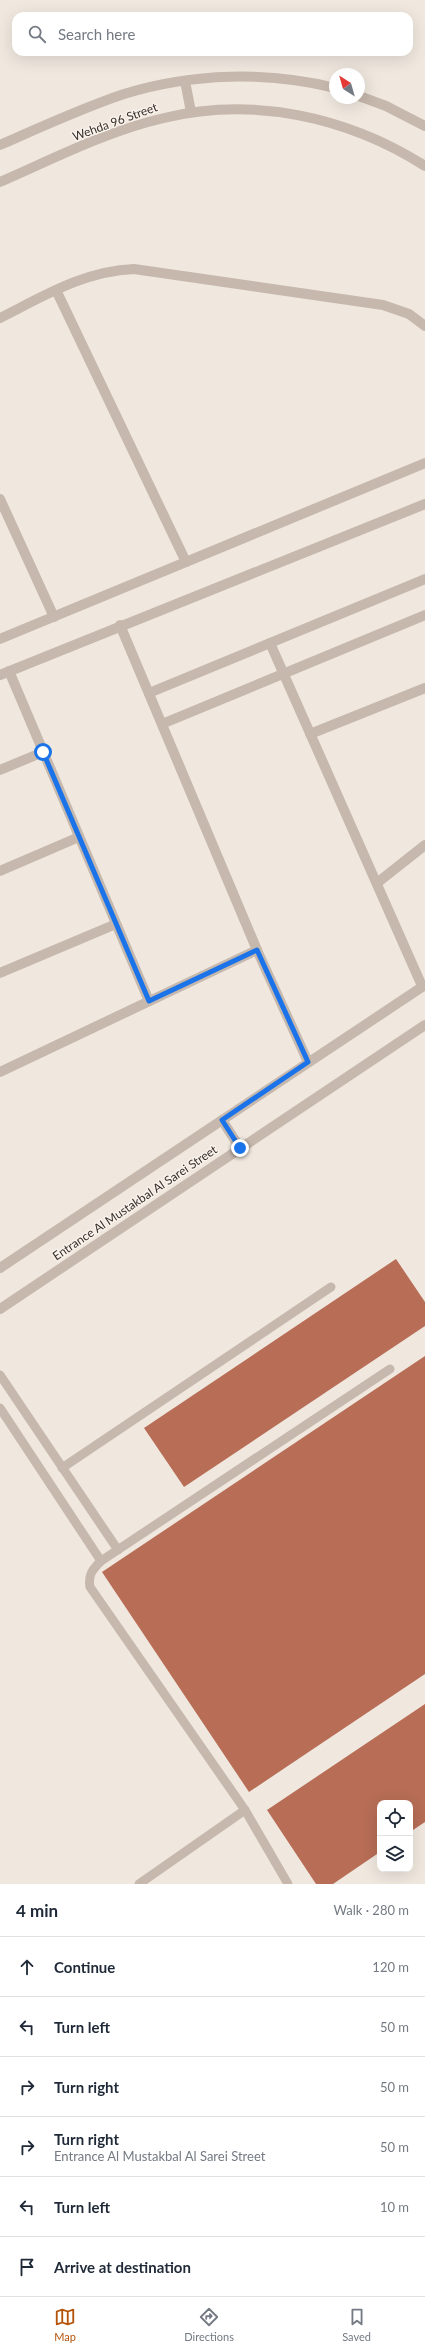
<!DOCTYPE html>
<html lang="en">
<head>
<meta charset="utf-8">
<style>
	body { margin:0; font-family:Lato,sans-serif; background:#f6f6f7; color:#1f2937 }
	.controls { position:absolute; right:12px; bottom:12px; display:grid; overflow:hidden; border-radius:8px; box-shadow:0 4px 16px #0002 }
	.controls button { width:36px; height:36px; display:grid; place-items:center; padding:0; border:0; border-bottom:1px solid #e0e1e3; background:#fff; color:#1f2937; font:20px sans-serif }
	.compass { position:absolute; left:329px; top:68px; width:36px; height:36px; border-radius:50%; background:#fff; box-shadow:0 4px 16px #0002; rotate:323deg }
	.stop { position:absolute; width:12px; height:12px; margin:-9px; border:3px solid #1a73e8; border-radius:50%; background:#fff }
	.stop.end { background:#1a73e8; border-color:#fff; box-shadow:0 1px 4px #0008 }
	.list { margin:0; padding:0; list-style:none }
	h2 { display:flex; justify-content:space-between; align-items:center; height:52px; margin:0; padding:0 16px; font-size:17px }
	h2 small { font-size:13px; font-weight:400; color:#747a83 }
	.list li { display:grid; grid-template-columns:26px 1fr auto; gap:12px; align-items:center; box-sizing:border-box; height:60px; padding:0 16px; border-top:1px solid #e0e1e3 }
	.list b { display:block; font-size:15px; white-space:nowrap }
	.list p { margin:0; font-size:13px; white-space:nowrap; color:#747a83 }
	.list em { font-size:13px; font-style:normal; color:#747a83 }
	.icon { flex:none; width:22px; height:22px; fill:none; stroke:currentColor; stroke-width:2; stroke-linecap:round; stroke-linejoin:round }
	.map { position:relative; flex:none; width:425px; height:1884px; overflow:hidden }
	.search { position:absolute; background:#fff; box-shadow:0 4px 16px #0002; left:12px; right:12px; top:12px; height:44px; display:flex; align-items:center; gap:10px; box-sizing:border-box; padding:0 14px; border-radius:12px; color:#747a83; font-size:15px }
	.sheet { height:412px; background:#fff }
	nav { display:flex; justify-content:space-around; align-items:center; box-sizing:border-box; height:56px; border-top:1px solid #e0e1e3; background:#fff; font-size:11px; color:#747a83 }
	nav a { display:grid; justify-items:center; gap:2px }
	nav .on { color:#b45309 }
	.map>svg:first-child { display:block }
</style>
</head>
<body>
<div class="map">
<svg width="425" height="1884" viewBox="0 0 425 1884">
	<rect width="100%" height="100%" fill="#f0e8df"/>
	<g fill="#b76d56">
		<path d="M396,1259L425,1302V1326L184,1487L144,1428Z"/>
		<path d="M425,1356V1674L249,1792L102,1572Z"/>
		<path d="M425,1704V1822L410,1832V1803H380V1852L333,1884H316L267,1810Z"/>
	</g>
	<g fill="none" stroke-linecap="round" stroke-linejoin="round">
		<g stroke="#c7b8ad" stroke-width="9">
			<path d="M0,1375L118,1550"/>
			<path d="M0,1408L101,1561"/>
			<path d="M62,1468L331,1287"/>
			<path d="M139,1884L245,1810"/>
			<path d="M288,1884L245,1810L90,1587C88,1575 92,1570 101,1561L390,1369"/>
		</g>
		<g stroke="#c7b8ad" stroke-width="10">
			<path d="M185,81L191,112"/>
			<path d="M359,96L386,106L425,126"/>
			<path d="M0,145C41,127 82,108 124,94C192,73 267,71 335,88"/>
			<path d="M0,182C53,159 107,131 164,118C253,96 348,117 425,166"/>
			<path d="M56,290L186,562"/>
			<path d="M0,318C44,296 84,271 134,269L383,305L409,314L425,326"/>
			<path d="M0,499L54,617"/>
			<path d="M120,625L257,950L308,1062"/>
			<path d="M0,639L425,463"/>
			<path d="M270,643L422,986"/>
			<path d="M9,671L149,1001"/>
			<path d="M0,675L425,504"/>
			<path d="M149,693L425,579"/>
			<path d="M162,724L425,615"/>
			<path d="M310,734L425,688"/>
			<path d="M0,770L43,752"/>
			<path d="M0,871L79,837"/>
			<path d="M377,883L425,845"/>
			<path d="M0,973L116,924"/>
			<path d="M0,1072L257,950"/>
			<path d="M222,1120L240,1148"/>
			<path d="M0,1268L425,985"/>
			<path d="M0,1309L425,1025"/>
		</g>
	</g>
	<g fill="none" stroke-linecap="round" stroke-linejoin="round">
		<path stroke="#1a73e8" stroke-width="5" d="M43,752L149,1001L257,950L308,1062L222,1120L240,1148"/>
	</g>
	<g text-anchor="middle" stroke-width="3" stroke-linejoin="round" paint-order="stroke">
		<g font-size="12" fill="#362e2a" stroke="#f8f2eb">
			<text transform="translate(115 122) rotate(-20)" y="4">Wehda 96 Street</text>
			<text transform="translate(135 1203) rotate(-34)" y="4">Entrance Al Mustakbal Al Sarei Street</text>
		</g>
	</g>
</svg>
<div class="controls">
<button><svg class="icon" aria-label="locate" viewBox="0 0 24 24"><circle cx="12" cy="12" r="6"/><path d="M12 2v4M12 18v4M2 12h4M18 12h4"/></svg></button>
<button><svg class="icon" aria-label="layers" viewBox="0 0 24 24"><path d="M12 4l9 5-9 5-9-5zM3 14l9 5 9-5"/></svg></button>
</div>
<svg class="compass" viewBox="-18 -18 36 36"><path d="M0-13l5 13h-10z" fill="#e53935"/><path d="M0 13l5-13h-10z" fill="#747a83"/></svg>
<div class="stop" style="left:43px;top:752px"></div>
<div class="stop end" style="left:240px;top:1148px"></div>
<div class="search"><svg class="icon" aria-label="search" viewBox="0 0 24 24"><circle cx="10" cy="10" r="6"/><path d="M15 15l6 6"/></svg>Search here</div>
</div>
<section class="sheet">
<h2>4 min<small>Walk · 280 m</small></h2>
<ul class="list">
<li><svg class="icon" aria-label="ahead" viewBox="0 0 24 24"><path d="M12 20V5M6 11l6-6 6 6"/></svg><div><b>Continue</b></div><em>120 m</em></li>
<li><svg class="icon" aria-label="left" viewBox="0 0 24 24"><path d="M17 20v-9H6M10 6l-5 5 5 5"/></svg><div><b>Turn left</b></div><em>50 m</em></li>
<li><svg class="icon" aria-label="right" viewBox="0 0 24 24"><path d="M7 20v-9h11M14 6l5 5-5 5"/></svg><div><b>Turn right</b></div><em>50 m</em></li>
<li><svg class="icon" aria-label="right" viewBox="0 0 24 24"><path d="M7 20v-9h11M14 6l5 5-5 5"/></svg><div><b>Turn right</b><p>Entrance Al Mustakbal Al Sarei Street</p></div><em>50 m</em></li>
<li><svg class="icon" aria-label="left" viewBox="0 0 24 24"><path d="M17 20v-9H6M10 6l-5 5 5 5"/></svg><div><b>Turn left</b></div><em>10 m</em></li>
<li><svg class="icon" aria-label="arrive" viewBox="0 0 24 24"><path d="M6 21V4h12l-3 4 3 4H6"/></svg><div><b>Arrive at destination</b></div></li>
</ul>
</section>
<nav>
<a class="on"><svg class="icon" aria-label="map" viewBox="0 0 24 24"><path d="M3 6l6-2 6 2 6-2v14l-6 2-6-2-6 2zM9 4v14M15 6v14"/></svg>Map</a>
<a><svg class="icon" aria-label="directions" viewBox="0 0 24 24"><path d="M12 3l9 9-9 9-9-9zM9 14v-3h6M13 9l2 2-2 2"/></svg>Directions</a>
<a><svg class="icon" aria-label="saved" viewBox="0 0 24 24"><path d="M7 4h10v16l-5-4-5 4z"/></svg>Saved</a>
</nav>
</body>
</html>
